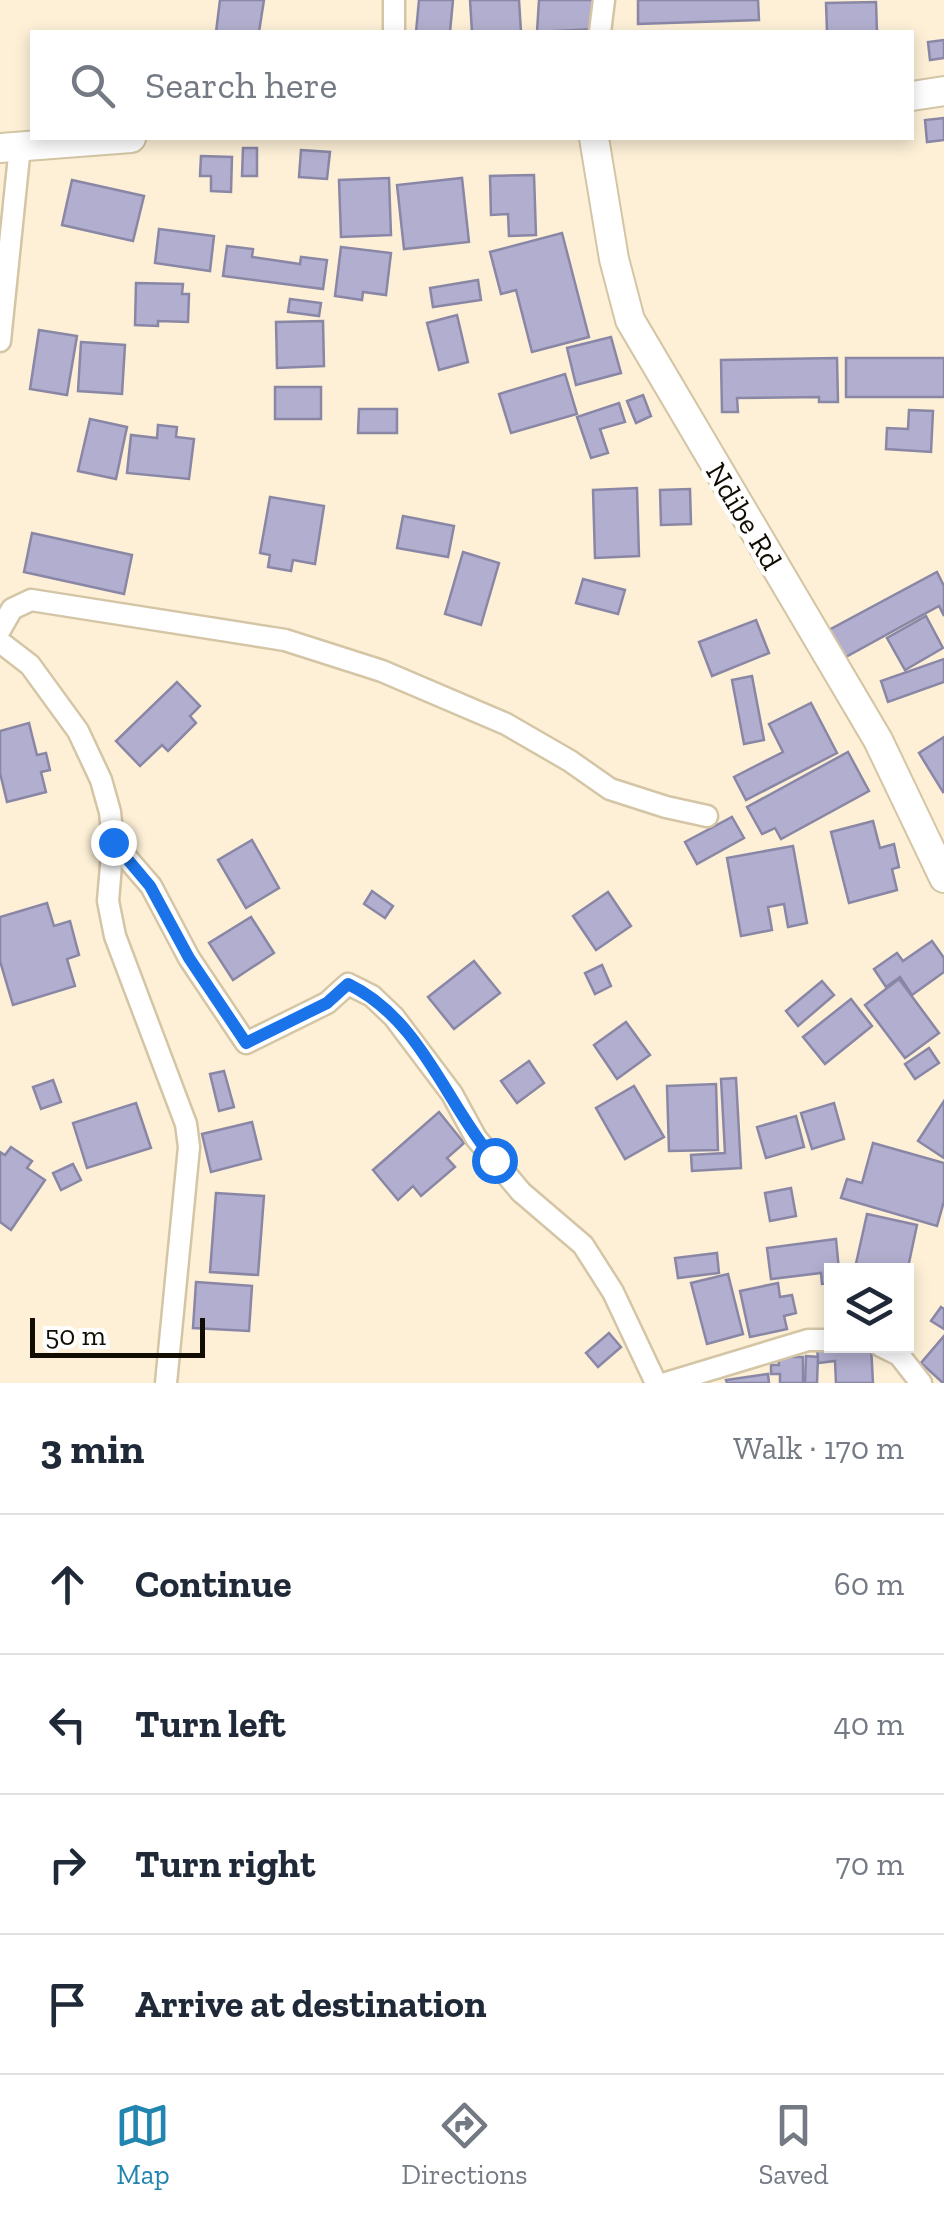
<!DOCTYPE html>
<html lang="en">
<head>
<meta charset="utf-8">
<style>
	body { margin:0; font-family:"Zilla Slab",serif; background:#f6f6f7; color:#1f2937 }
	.controls { position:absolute; right:30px; bottom:30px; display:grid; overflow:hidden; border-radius:0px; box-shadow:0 5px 15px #0003 }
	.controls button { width:90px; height:90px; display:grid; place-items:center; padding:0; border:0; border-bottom:2px solid #e0e1e3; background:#fff; color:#1f2937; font:50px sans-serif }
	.scale { position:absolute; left:30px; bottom:25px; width:175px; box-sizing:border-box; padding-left:10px; border:5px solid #120d03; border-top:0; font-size:28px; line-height:35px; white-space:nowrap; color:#120d03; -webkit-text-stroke:8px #fff; paint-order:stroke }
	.stop { position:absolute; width:30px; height:30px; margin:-22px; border:8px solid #1a73e8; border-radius:50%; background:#fff }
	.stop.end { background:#1a73e8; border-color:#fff; box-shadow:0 2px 10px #0008 }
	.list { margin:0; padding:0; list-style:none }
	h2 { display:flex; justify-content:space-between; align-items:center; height:130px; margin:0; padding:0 40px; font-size:42px }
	h2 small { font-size:32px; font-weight:400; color:#747a83 }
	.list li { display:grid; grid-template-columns:65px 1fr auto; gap:30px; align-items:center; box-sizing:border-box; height:140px; padding:0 40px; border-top:2px solid #e0e1e3 }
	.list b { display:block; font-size:38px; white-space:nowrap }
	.list em { font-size:32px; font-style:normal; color:#747a83 }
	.icon { flex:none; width:55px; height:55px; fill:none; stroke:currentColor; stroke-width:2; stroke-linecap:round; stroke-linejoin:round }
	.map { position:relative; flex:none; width:944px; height:1383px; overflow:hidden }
	.search { position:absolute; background:#fff; box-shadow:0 5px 15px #0003; left:30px; right:30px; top:30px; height:110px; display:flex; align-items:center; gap:25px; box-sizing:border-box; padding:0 35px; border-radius:0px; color:#747a83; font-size:38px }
	.sheet { height:690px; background:#fff }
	nav { display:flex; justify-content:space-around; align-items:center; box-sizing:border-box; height:140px; border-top:2px solid #e0e1e3; background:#fff; font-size:28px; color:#747a83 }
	nav a { display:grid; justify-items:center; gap:5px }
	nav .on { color:#2185af }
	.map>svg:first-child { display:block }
</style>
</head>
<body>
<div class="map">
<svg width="944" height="1383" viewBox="0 0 944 1383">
	<rect width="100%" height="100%" fill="#fdf0d7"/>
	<g fill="#b1aecf" stroke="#8987a5" stroke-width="2.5">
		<path d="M220,0H264L259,32H216Z"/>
		<path d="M419,0H453L450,32H416Z"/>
		<path d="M470,0H519L521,32H472Z"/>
		<path d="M539,0H596L595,29L537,32Z"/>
		<path d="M638,0H758L759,20L638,24Z"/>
		<path d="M876,2L877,32H827L826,3Z"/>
		<path d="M944,40V58L930,60L928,42Z"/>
		<path d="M944,118V140L927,142L925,120Z"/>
		<path d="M243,148H257V176H242Z"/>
		<path d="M301,150L330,152L327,179L299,177Z"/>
		<path d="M201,156L232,157L231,192L211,191V176H200Z"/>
		<path d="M534,175L536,235L509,236L508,214L491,215L490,176Z"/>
		<path d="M389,178L391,235L341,237L339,180Z"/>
		<path d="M462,178L469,242L404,249L397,185Z"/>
		<path d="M72,180L144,196L133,241L62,225Z"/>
		<path d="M159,229L214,236L210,271L155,263Z"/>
		<path d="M562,233L589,337L532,352L516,290L501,294L490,252Z"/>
		<path d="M227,246L253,249L252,257L300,264L301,257L327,260L323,289L223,276Z"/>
		<path d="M341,247L391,253L386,295L363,292L362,300L335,296Z"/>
		<path d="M478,280L481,300L433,307L430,288Z"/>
		<path d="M136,283L183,284L182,294H189L188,322L158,321V326L135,325Z"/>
		<path d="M290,299L321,303L319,316L288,312Z"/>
		<path d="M457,315L468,362L439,370L427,323Z"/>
		<path d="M323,321L324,366L277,368L276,322Z"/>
		<path d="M39,330L77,336L67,395L30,389Z"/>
		<path d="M611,337L621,373L576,385L567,348Z"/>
		<path d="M81,342L125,345L122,394L78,391Z"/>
		<path d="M837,358L838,402H819V397L737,398L738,412H722L721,360Z"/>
		<rect x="846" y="358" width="98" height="39"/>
		<path d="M565,374L577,414L511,433L499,394Z"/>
		<rect x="275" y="387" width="46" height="32"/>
		<path d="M643,395L651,416L636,423L627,401Z"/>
		<path d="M619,403L625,422L600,429L608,453L591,458L577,417Z"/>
		<path d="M359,409H397V433H358Z"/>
		<path d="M909,410L933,411L931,452L886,449L887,428L908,429Z"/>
		<path d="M90,419L127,427L116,479L78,471Z"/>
		<path d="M158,425L177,427L176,437L194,439L189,479L127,473L131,435L157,438Z"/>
		<path d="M637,488L639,556L595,558L593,490Z"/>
		<path d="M690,489L691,524L661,525L660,490Z"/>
		<path d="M270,497L324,506L315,564L293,560L291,571L268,567L270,555L260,553Z"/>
		<path d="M403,516L454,526L448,557L397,548Z"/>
		<path d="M32,533L132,555L124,594L24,572Z"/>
		<path d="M463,552L499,563L481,625L445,614Z"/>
		<path d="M937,572L944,586V616L939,606L842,659L827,631Z"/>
		<path d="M583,579L625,590L618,614L576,603Z"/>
		<path d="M926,616L943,648L905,670L887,638Z"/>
		<path d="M756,620L769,653L712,676L699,642Z"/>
		<path d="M944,659V682L888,702L881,681Z"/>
		<path d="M752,676L764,740L744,744L732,680Z"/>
		<path d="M177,682L200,706L190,716L196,723L168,751L162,745L140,766L116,741Z"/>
		<path d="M811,703L837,753L746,800L734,777L783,752L769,724Z"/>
		<path d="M29,723L37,755L46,753L50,770L41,772L46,792L7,802L0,773V731Z"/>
		<path d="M944,737V791L943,792L919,753Z"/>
		<path d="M848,752L869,791L781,839L775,828L762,834L747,807Z"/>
		<path d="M732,817L744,838L697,864L685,842Z"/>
		<path d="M873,821L880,848L894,844L899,867L892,869L897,890L849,903L831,832Z"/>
		<path d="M252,840L279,888L246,908L218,860Z"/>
		<path d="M793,846L807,923L788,927L784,904L768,907L772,930L741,936L727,858Z"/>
		<path d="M372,891L393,906L385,918L364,904Z"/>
		<path d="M608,892L631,926L596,950L573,916Z"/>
		<path d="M47,903L54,926L70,921L79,955L67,959L75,986L13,1005L0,961V917Z"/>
		<path d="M251,917L274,953L233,980L209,943Z"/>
		<path d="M932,941L944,958V972L912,995L900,977L886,987L874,969L897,953L903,961Z"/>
		<path d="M474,961L500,993L454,1029L428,997Z"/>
		<path d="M602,965L611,986L595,994L585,973Z"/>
		<path d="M899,979L939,1033L905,1058L865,1005Z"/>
		<path d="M822,981L834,995L798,1026L786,1011Z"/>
		<path d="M851,999L872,1026L825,1064L803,1037Z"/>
		<path d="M626,1022L650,1055L617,1079L594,1045Z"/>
		<path d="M929,1048L939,1063L915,1079L905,1064Z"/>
		<path d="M529,1061L544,1083L517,1103L501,1081Z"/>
		<path d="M224,1071L234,1107L219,1111L210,1074Z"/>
		<path d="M736,1078L741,1168L692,1171L691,1155L725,1153L721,1079Z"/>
		<path d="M53,1080L61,1102L41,1109L33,1087Z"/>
		<path d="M716,1084L718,1150L669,1151L667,1086Z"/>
		<path d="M634,1086L664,1137L625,1159L596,1108Z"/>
		<path d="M944,1101V1158L918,1141Z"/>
		<path d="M136,1103L151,1148L87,1168L73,1123Z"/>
		<path d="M834,1103L844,1139L812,1149L801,1113Z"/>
		<path d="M439,1112L464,1143L447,1158L455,1167L421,1196L413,1186L398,1200L373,1170Z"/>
		<path d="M796,1116L804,1147L766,1158L757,1127Z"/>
		<path d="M252,1122L261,1159L211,1172L202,1134Z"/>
		<path d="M873,1143L944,1163V1201L937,1226L841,1198L847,1179L862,1183Z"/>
		<path d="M11,1147L32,1161L27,1168L45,1180L11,1230L0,1222V1152L5,1155Z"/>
		<path d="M73,1164L81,1180L61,1190L53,1173Z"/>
		<path d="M791,1188L796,1216L770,1221L765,1193Z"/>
		<path d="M216,1193L264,1196L258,1275L210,1272Z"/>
		<path d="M867,1214L917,1225L906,1277V1270L855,1268Z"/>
		<path d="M836,1239L839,1270H832V1283L822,1284L821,1273L771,1279L767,1248Z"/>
		<path d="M717,1253L719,1273L678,1278L675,1258Z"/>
		<path d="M728,1274L743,1334L707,1344L691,1283Z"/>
		<path d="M196,1282L252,1286L249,1331L193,1328Z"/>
		<path d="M778,1283L780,1297L792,1295L796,1313L784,1316L787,1329L750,1337L740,1291Z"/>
		<path d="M941,1307L944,1309V1329L931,1321Z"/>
		<path d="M609,1333L621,1347L598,1367L586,1353Z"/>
		<path d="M944,1336V1383H943L921,1363Z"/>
		<path d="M817,1344L871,1346L873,1383H836L835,1361L818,1363Z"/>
		<path d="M806,1356L818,1357L817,1383H805Z"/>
		<path d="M778,1357H803V1383H780V1374H771V1365H779Z"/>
		<path d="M768,1374L769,1383H727L726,1380Z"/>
	</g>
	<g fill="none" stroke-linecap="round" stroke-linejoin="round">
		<g stroke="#d4c5a5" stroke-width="25">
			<g id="street">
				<path d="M394,32V0"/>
				<path d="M600,32L604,0"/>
				<path d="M0,341L20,146"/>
				<path d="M0,630L12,609L31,600L285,640L382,671L506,724L570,761L610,789L666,807L707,816"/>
				<path d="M0,642L30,665L78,731L101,780L110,812L113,842L108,901L115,936L186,1124L189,1147L166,1383"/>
				<path d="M113,842L151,886L189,958L246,1043L327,1003L348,984L372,996L394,1017L452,1094L476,1138L521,1192L583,1245L613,1292L656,1383"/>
				<path d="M881,1346L899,1355L921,1383"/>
				<path d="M666,1383L808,1340H832"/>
			</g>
		</g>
		<g stroke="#d4c5a5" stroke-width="32">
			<g id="secondary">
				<path d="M912,96L944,91"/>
				<path d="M594,138L614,259L630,320L878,740L944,878"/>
				<path d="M0,148L131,138"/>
			</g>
		</g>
		<use href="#street" stroke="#fff" stroke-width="20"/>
		<use href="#secondary" stroke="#fff" stroke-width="28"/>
	</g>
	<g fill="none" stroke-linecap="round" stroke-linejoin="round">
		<path stroke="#1a73e8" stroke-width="12" d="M113,842L150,886L189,958L246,1043L327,1003L348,984C421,1019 445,1102 494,1160"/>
	</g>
	<g text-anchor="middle" stroke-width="9" stroke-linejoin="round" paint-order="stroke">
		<g font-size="30" fill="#120d03" stroke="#fff">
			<text transform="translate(744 516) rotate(59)" y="10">Ndibe Rd</text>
		</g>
	</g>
</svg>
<div class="controls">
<button><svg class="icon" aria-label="layers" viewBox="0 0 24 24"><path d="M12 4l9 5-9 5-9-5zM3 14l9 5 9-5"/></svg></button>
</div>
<div class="scale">50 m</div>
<div class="stop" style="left:494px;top:1160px"></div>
<div class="stop end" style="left:113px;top:842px"></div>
<div class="search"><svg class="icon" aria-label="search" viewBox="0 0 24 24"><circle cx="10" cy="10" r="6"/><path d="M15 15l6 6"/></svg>Search here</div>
</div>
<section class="sheet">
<h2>3 min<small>Walk · 170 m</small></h2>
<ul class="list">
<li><svg class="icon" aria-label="ahead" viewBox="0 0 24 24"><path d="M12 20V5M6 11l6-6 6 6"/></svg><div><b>Continue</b></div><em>60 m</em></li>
<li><svg class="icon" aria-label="left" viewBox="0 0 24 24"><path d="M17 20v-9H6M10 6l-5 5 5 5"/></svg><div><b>Turn left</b></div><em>40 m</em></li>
<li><svg class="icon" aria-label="right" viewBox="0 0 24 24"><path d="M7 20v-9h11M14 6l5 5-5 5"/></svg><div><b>Turn right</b></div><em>70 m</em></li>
<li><svg class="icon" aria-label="arrive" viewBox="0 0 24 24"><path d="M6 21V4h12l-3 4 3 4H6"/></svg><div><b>Arrive at destination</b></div></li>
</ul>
</section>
<nav>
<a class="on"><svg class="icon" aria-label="map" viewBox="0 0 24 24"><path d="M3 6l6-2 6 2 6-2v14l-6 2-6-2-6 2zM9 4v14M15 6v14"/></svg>Map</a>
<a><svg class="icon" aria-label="directions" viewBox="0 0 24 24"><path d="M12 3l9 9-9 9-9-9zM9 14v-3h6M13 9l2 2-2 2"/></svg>Directions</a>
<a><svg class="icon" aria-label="saved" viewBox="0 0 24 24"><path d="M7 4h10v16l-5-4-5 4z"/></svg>Saved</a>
</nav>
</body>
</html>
